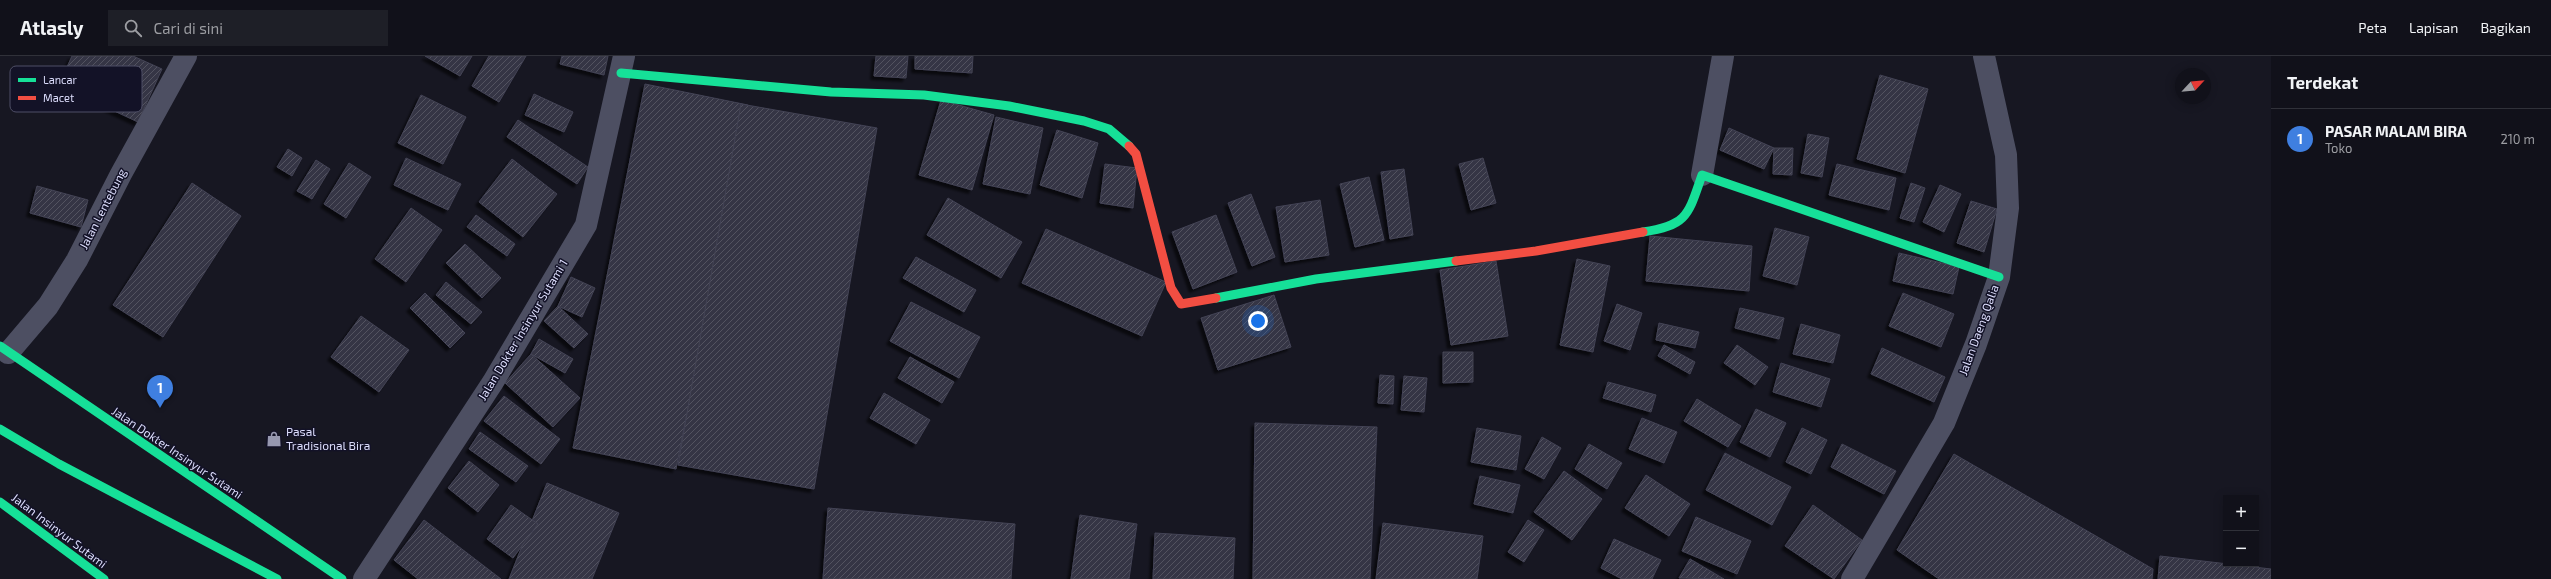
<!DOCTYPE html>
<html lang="id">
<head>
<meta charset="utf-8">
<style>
	body { margin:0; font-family:"Exo 2",sans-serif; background:#1e1f27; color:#f1f3f6 }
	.controls { position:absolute; right:12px; bottom:12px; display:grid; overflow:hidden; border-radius:0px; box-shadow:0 2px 10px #0003 }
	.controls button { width:36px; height:36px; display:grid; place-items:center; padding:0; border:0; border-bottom:1px solid #303139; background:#11111a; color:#f1f3f6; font:20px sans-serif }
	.compass { position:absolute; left:2175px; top:12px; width:36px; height:36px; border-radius:50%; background:#11111a; box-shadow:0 2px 10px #0003; rotate:64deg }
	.you { position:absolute; left:1258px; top:265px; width:14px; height:14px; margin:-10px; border:3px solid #fff; border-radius:50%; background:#1a73e8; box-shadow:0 0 0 6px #1a73e833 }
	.badge { display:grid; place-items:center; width:26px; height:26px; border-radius:50%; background:#9798b0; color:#fff; font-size:13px; font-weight:700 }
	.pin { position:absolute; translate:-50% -33px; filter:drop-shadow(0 1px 2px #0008) }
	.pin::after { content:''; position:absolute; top:21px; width:14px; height:12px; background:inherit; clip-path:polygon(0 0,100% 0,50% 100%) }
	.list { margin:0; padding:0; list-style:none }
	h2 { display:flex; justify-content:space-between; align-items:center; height:52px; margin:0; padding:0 16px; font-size:17px }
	h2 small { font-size:13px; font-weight:400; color:#9c9da2 }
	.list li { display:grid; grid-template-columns:26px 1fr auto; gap:12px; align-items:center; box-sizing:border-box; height:60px; padding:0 16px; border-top:1px solid #303139 }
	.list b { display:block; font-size:15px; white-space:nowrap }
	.list p { margin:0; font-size:13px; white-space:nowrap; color:#9c9da2 }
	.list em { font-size:13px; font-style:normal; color:#9c9da2 }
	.icon { flex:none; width:22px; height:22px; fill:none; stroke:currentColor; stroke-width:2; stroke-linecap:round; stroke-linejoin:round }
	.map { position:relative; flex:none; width:2271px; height:523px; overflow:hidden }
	header { display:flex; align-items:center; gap:24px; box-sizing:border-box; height:56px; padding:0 20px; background:#11111a; border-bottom:1px solid #303139 }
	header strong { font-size:19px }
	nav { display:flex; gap:22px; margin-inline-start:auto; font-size:14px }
	.search { width:280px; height:36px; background:#1e1f27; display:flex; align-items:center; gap:10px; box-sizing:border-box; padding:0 14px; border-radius:0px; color:#9c9da2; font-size:15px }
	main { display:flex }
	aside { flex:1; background:#11111a }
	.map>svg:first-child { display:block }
</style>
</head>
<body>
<header>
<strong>Atlasly</strong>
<div class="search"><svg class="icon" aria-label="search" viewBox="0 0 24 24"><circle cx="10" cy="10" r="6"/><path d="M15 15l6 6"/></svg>Cari di sini</div>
<nav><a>Peta</a><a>Lapisan</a><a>Bagikan</a></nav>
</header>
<main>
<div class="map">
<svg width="2271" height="523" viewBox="0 0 2271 523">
	<defs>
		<pattern id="building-hatch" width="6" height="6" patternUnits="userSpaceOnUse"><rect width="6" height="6" fill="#363644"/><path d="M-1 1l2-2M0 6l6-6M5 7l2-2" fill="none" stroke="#525360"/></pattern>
		<filter id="shadow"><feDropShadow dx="-3.5" dy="3.5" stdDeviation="1" flood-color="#0009"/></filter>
	</defs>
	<rect width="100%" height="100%" fill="#171722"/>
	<g fill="url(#building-hatch)" stroke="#434355" filter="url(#shadow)">
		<path d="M72,0H133L162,13L138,66L59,29Z"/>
		<path d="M425,0H472L460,20Z"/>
		<path d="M489,0H526L499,46L472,30Z"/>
		<path d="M562,0H608L604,19L560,8Z"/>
		<path d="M876,0H908L906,22L874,20Z"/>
		<path d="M915,0H973L972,17L915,13Z"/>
		<path d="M1880,19L1928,33L1905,117L1857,103Z"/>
		<path d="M645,28L748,49L676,413L573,392Z"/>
		<path d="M534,38L573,56L564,76L525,59Z"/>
		<path d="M421,39L466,61L443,108L398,87Z"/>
		<path d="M941,44L994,59L972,134L919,119Z"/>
		<path d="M741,48L877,72L814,433L678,409Z"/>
		<path d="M996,61L1043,72L1030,138L983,128Z"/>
		<path d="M518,64L588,111L577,128L507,81Z"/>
		<path d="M1729,72L1774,92L1764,113L1720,94Z"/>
		<path d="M1057,74L1098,87L1082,142L1040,129Z"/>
		<path d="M1808,78L1829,82L1822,121L1801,117Z"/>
		<path d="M1774,92H1793L1792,119L1773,118Z"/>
		<path d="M288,93L302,102L292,120L277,111Z"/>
		<path d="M406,102L461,128L448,154L394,129Z"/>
		<path d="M1483,102L1496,147L1471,154L1459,108Z"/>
		<path d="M512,103L557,138L523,181L479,146Z"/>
		<path d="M316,104L330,113L312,143L297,135Z"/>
		<path d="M349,107L371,121L346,162L324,148Z"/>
		<path d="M1105,108L1137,112L1133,152L1100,147Z"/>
		<path d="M1837,108L1896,122L1889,154L1829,139Z"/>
		<path d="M1404,113L1413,179L1390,183L1381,116Z"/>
		<path d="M1369,121L1384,184L1355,191L1340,128Z"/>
		<path d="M192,127L241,160L163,281L113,249Z"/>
		<path d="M1911,127L1925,132L1914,166L1900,162Z"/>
		<path d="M1940,129L1961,138L1944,176L1923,166Z"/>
		<path d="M37,130L88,144L81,171L30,157Z"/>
		<path d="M1251,138L1275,201L1252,210L1228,147Z"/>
		<path d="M948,142L1022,186L1001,222L927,179Z"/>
		<path d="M1320,144L1329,199L1285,206L1276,151Z"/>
		<path d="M1971,145L1997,153L1984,196L1957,187Z"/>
		<path d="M411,152L442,174L406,226L375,203Z"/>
		<path d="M476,159L515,188L507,200L467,171Z"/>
		<path d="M1216,159L1237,216L1193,233L1172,176Z"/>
		<path d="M1775,172L1809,181L1797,229L1763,220Z"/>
		<path d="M1046,173L1166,226L1142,280L1022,227Z"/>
		<path d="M1650,180L1752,190L1749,235L1646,225Z"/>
		<path d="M465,188L501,222L482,242L446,207Z"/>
		<path d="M1899,197L1959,211L1953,238L1893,225Z"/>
		<path d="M916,201L976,234L964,256L903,222Z"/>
		<path d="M1577,203L1610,210L1593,296L1560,289Z"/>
		<path d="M1496,205L1508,280L1451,289L1440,214Z"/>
		<path d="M571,221L595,232L582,261L558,250Z"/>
		<path d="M446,226L482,256L471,268L436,239Z"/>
		<path d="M425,237L465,277L450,292L410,252Z"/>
		<path d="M1903,237L1954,258L1941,291L1889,270Z"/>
		<path d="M1274,239L1291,291L1218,314L1201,262Z"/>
		<path d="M911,246L980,281L959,322L890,285Z"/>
		<path d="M1617,248L1642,257L1630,294L1604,285Z"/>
		<path d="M558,250L588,278L574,292L544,265Z"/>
		<path d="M1740,252L1784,262L1779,283L1735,272Z"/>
		<path d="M361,260L409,294L379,336L331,301Z"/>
		<path d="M1659,267L1699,276L1695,292L1656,284Z"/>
		<path d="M1801,268L1840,279L1833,307L1793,298Z"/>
		<path d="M539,283L573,303L565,317L531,298Z"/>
		<path d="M1664,289L1695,306L1690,318L1658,300Z"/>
		<path d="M1737,289L1768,311L1755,329L1724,307Z"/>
		<path d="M1882,292L1945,321L1934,346L1871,318Z"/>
		<path d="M1443,296H1473V326L1443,327Z"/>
		<path d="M531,298L580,342L553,371L505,327Z"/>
		<path d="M910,301L954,326L942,347L898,322Z"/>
		<path d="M1781,307L1830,323L1821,351L1773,336Z"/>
		<path d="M1380,319L1394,320L1393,348L1378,347Z"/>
		<path d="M1404,320L1427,322L1424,356L1401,354Z"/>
		<path d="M1608,326L1656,339L1651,356L1603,342Z"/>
		<path d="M884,337L930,364L916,388L870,362Z"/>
		<path d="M504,340L560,383L541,408L484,365Z"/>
		<path d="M1697,343L1741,370L1728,391L1684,365Z"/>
		<path d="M1756,353L1786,367L1770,401L1740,386Z"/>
		<path d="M1642,362L1677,376L1664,407L1629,393Z"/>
		<path d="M1255,367L1377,371L1370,523H1253Z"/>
		<path d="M1477,372L1521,380L1516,414L1471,406Z"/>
		<path d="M1802,372L1827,384L1811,418L1786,406Z"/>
		<path d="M480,376L528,410L516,426L469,393Z"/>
		<path d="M1542,381L1561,392L1544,423L1525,413Z"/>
		<path d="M1589,388L1622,407L1607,433L1575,413Z"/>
		<path d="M1842,388L1896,415L1884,438L1831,411Z"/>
		<path d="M1725,397L1791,431L1772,469L1706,434Z"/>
		<path d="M1954,398L2153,513L2152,523H1939L1897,494Z"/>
		<path d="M469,405L499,429L478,456L448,432Z"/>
		<path d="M1564,415L1602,443L1572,484L1534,456Z"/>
		<path d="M1646,419L1690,448L1669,480L1625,452Z"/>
		<path d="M1480,420L1520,429L1513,457L1474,448Z"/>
		<path d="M547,427L619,457L592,523H509Z"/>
		<path d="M511,449L538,468L513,502L487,483Z"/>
		<path d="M1813,449L1862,484L1834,523L1785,490Z"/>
		<path d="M828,452L1015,468L1011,523H823Z"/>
		<path d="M1080,459L1137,468L1129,523H1071Z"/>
		<path d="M1696,461L1751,485L1737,518L1682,495Z"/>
		<path d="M424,464L501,523H418L394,504Z"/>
		<path d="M1528,464L1544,474L1524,506L1508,496Z"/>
		<path d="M1383,467L1483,480L1477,523H1376Z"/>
		<path d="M1155,477L1235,482L1233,523H1153Z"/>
		<path d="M1614,483L1661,504L1652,523H1622L1601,512Z"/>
		<path d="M2160,500L2271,513V523H2158Z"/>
		<path d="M1690,503L1724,523L1679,522Z"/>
	</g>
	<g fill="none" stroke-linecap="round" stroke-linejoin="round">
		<g stroke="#4d4f62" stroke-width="22">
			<path d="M1702,119L1723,0"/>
			<path d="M8,297L48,250L77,204L121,118L186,0"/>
			<path d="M364,523L493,326L586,169L624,0"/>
			<path d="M1852,523L1944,367L1976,288L1999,221L2008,152L2006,99L1984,0"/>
		</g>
		<g stroke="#16e098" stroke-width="9">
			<path d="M621,17L831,36L924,39L1009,50L1084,65L1109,73L1129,90"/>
			<path d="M1643,176C1688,169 1688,159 1702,119L1999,221"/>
			<path d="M1216,242L1316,223L1456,205"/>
			<path d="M0,290L342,523"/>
			<path d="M0,373L59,408L277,523"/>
			<path d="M0,446L104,523"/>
		</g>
		<g stroke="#f24e42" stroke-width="9">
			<path d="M1129,90L1136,98L1171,232L1181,248L1216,242"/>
			<path d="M1456,205L1536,195L1643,176"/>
		</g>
	</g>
	<defs>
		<g id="shop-bare" transform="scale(1.2)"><path d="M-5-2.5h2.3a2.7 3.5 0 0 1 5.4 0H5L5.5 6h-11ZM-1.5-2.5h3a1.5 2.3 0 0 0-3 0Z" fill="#9798b0" stroke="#131227" stroke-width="2.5" paint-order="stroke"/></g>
	</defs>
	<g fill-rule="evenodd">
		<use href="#shop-bare" x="274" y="383"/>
	</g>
	<g text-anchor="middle" stroke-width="3" stroke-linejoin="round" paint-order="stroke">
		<g font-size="12" fill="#dcddfc" stroke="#131227">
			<text transform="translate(103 153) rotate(-63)" y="4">Jalan Lentebung</text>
			<text transform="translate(523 274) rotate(-59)" y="4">Jalan Dokter Insinyur Sutami 1</text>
			<text transform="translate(1979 274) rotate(-70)" y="4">Jalan Daeng Qalia</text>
			<text transform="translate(177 397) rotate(34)" y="4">Jalan Dokter Insinyur Sutami</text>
			<text transform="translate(59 475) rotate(37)" y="4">Jalan Insinyur Sutami</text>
		</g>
		<g font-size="12" fill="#dcddfc" stroke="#131227" text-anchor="start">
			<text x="286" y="380">Pasal<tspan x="286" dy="14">Tradisional Bira</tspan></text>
		</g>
	</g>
	<rect x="10" y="10" width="132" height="46" rx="6" fill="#131227" stroke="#4f4f67" stroke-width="1"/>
	<rect x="18" y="22" width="18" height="4" fill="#16e098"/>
	<rect x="18" y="40" width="18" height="4" fill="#f24e42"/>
	<g font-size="11" fill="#dcddfc">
		<text x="43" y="28">Lancar</text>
		<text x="43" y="46">Macet</text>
	</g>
</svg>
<div class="controls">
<button>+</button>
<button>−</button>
</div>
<svg class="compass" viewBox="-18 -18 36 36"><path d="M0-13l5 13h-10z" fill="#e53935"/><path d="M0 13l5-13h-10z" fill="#9c9da2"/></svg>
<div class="you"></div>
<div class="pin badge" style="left:160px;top:352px;background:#3f7fe0">1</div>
</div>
<aside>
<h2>Terdekat<small></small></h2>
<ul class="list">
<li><span class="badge" style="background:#3f7fe0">1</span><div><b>PASAR MALAM BIRA</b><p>Toko</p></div><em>210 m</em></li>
</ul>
</aside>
</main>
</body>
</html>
